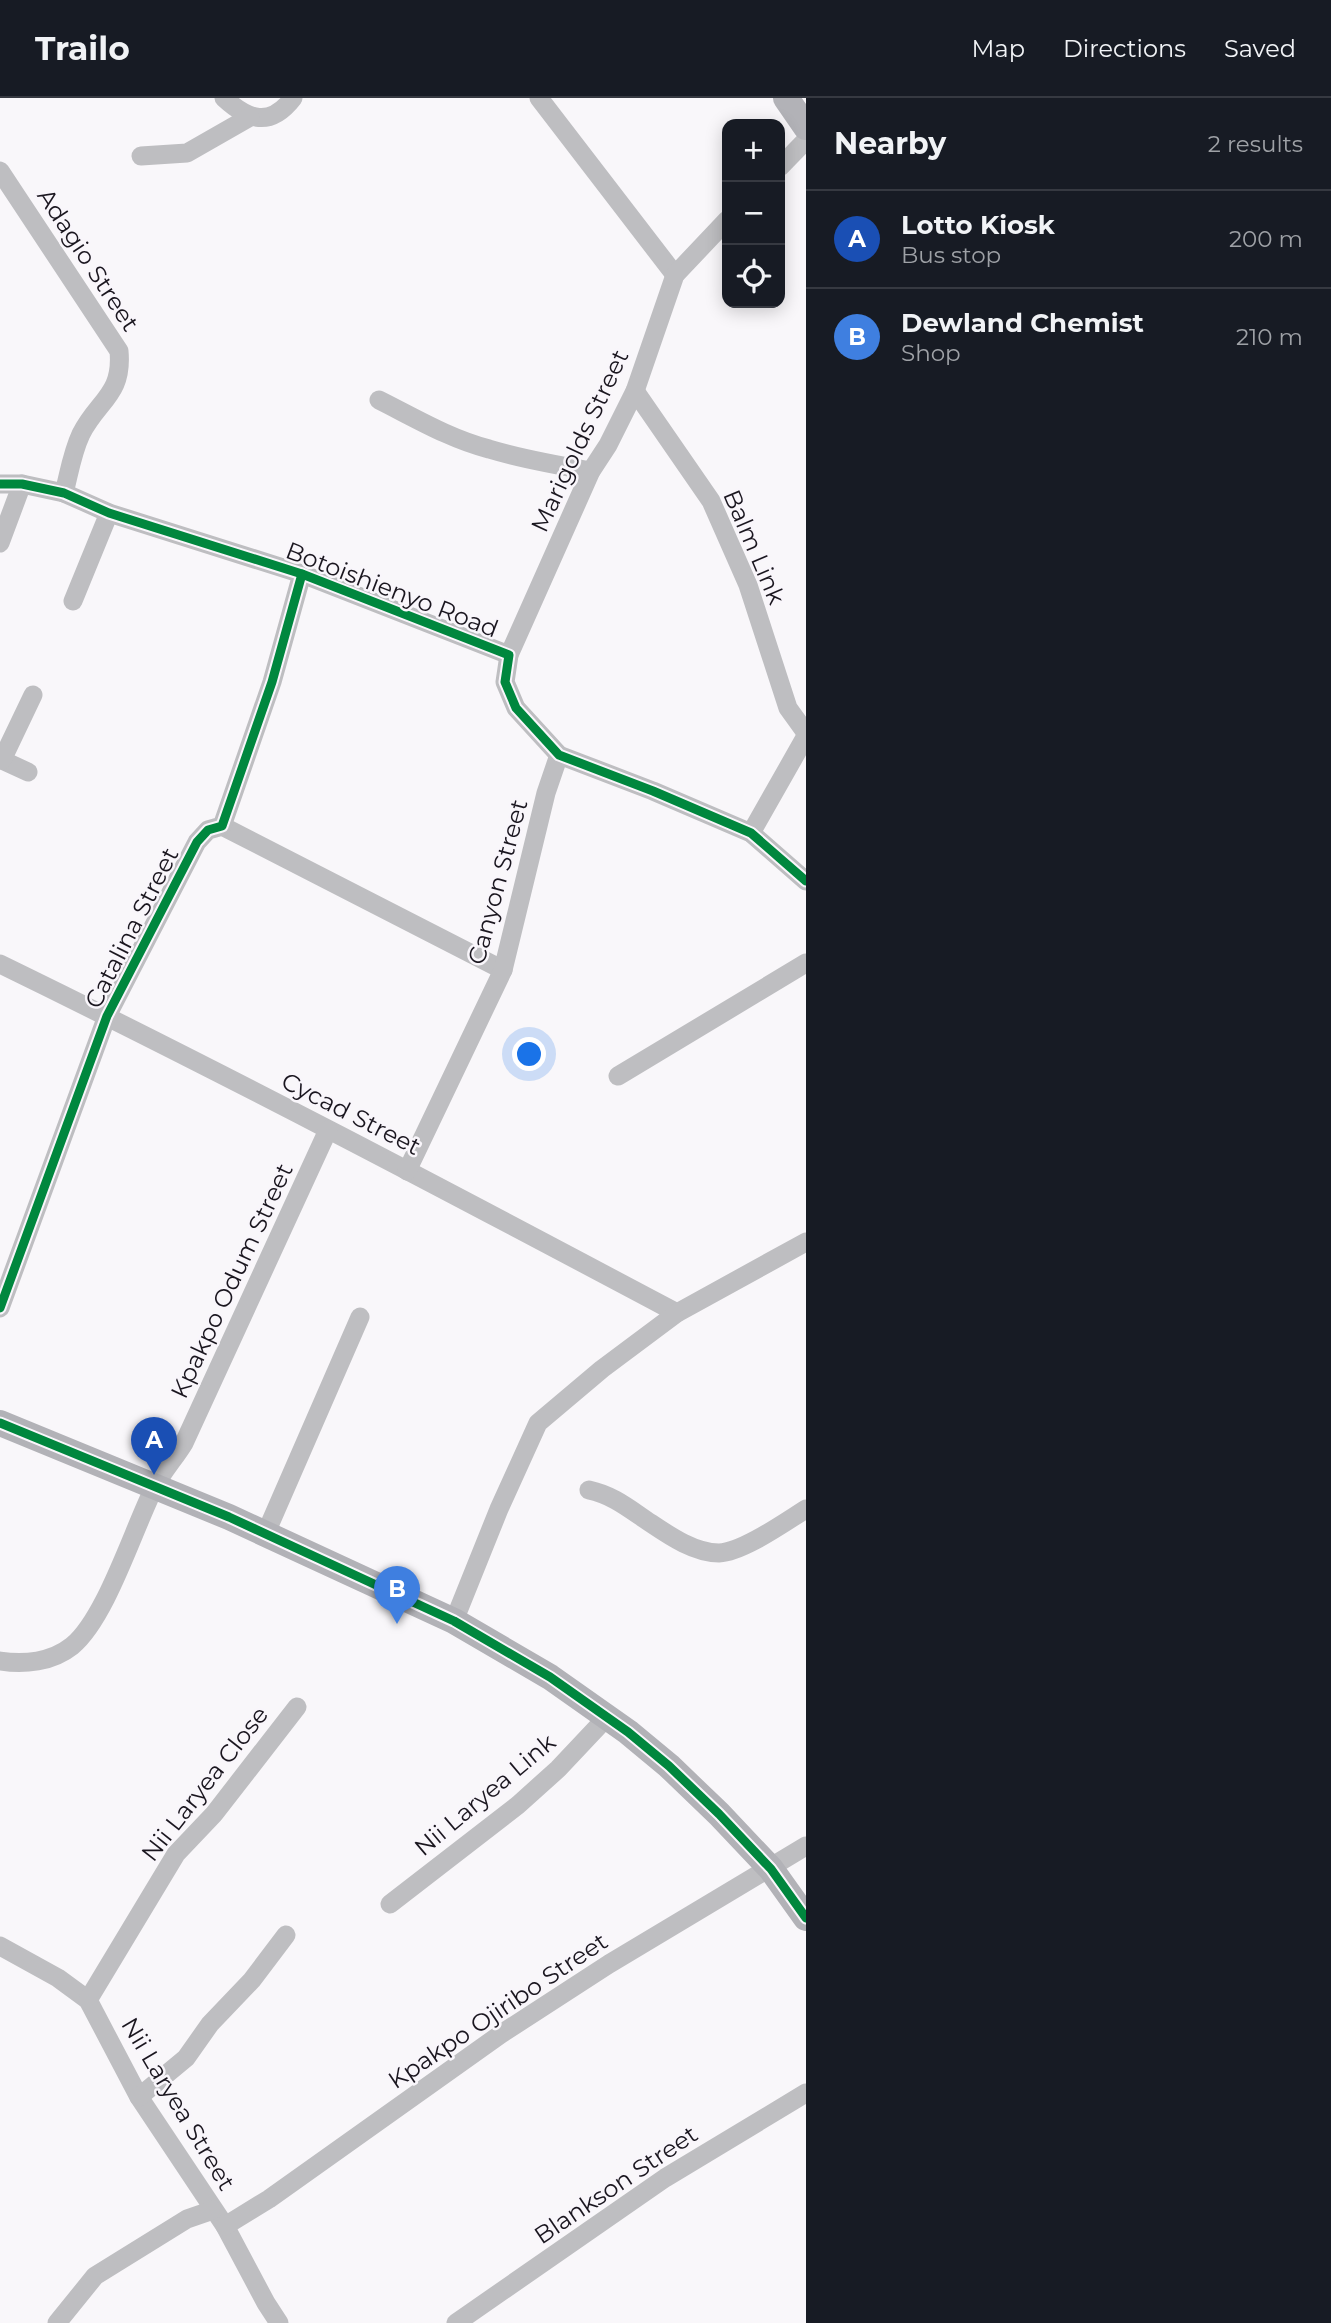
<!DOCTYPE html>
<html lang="en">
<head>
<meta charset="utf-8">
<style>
	body { margin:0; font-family:Montserrat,sans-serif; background:#242831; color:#f1f3f6 }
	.controls { position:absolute; right:21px; top:21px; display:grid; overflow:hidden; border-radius:14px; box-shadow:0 4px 18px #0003 }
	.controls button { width:63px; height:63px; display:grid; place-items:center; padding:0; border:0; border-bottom:2px solid #363941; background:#171b24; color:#f1f3f6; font:35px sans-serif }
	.you { position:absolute; left:530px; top:957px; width:24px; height:24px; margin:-18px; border:5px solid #fff; border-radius:50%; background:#1a73e8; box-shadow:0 0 0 10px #1a73e833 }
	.badge { display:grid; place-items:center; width:46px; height:46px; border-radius:50%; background:#68656c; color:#fff; font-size:23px; font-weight:700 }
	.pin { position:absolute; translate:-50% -58px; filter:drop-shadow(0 2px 4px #0008) }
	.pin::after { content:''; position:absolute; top:37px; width:24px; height:21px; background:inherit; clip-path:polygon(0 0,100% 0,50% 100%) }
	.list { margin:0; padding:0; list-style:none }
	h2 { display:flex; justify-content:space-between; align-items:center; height:91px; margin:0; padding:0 28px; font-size:30px }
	h2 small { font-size:23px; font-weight:400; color:#9ea1a6 }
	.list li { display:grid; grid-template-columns:46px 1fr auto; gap:21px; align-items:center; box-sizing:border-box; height:98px; padding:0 28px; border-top:2px solid #363941 }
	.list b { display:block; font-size:26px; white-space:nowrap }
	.list p { margin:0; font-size:23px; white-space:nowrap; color:#9ea1a6 }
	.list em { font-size:23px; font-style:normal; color:#9ea1a6 }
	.icon { flex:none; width:38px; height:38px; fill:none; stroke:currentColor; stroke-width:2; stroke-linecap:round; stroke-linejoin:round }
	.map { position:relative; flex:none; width:806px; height:2225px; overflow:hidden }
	header { display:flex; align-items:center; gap:42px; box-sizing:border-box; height:98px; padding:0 35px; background:#171b24; border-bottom:2px solid #363941 }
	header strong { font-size:33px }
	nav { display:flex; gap:38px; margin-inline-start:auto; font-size:24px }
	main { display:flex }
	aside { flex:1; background:#171b24 }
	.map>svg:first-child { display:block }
</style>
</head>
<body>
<header>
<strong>Trailo</strong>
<nav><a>Map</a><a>Directions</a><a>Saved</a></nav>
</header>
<main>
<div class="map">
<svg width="806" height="2225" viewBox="0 0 806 2225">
	<rect width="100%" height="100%" fill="#f9f7fa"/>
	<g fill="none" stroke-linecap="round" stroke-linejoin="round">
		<g stroke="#bebec1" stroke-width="19">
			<path d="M224,0C248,22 270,30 293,0"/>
			<path d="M539,0L675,177"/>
			<path d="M141,58L187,55L250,19"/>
			<path d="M780,69L806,42"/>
			<path d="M0,73L119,253C123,297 98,302 81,336C72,355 69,376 64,395"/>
			<path d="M635,293L711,403L748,487L788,610L806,635"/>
			<path d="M379,302C415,320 450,341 489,351C522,361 556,367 591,373"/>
			<path d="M0,386H22L64,395L109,415L302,476L509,557L505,584L516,610L559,657L653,693L751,735L806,783"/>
			<path d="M0,445L22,386"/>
			<path d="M73,503L109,415"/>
			<path d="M509,557L591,373L608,347L635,293L675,177L727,122"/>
			<path d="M0,661L28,674"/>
			<path d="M2,662L33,597"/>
			<path d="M222,728L503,872"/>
			<path d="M751,735L806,638"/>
			<path d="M0,866C228,977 453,1096 677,1215"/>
			<path d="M618,978L806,865"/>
			<path d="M407,1073L503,872L546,695L559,657"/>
			<path d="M0,1210L107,918L197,744L208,732L222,728L272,584L302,476"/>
			<path d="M589,1392C612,1397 627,1409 646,1422C667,1436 693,1455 719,1455C743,1454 785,1424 806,1411"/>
			<path d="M265,1437L360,1219"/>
			<path d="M454,1523L499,1411L538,1325L602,1271L677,1215L806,1144"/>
			<path d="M0,1563C24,1567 52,1564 72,1548C106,1520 133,1432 154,1390C162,1374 175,1360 184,1345L328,1032"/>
			<path d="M390,1806L518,1707L558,1671L607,1619"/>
			<path d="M0,1848L58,1880L88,1902L139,1999L225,2128L266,2205L279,2225"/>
			<path d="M88,1902L176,1756L214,1716L297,1609"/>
			<path d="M139,1999L186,1960L210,1926L252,1882L286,1837"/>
			<path d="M225,2128L269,2101L501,1936L609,1866L806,1748"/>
			<path d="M57,2225L95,2178L187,2121L213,2112"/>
			<path d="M456,2225L665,2080L806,1995"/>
		</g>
		<g stroke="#b2b2b7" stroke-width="26">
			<path d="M786,0L806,29"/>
			<path d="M0,1325L229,1419L454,1523L550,1579L628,1634L669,1668L719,1716L771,1771L806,1820"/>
		</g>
		<g stroke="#f9f6fb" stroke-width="13">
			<g id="cycleway">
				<path d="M0,386H22L64,395L109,415L302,476L509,557L505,584L516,610L559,657L653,693L751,735L806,783"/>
				<path d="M0,1210L107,918L197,744L208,732L222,728L272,584L302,476"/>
				<path d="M0,1325L229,1419L454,1523L550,1579L628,1634L669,1668L719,1716L771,1771L806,1820"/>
			</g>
		</g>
		<use href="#cycleway" stroke="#00873e" stroke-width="9"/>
	</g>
	<g text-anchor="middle" stroke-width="5" stroke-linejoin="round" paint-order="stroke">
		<g font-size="24" fill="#1a161f" stroke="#f9f6fb">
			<text transform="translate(88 162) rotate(57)" y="8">Adagio Street</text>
			<text transform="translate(580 343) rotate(-65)" y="8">Marigolds Street</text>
			<text transform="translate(754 449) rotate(67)" y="8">Balm Link</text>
			<text transform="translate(392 492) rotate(21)" y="8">Botoishienyo Road</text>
			<text transform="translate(498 784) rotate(-75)" y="8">Canyon Street</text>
			<text transform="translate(132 830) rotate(-63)" y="8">Catalina Street</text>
			<text transform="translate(351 1016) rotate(27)" y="8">Cycad Street</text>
			<text transform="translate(232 1183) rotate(-65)" y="8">Kpakpo Odum Street</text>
			<text transform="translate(205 1686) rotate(-52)" y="8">Nii Laryea Close</text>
			<text transform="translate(485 1697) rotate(-40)" y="8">Nii Laryea Link</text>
			<text transform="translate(498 1913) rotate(-34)" y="8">Kpakpo Ojiribo Street</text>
			<text transform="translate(178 2006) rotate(59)" y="8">Nii Laryea Street</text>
			<text transform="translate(616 2087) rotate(-34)" y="8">Blankson Street</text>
		</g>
	</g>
</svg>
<div class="controls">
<button>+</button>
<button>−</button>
<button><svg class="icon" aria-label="locate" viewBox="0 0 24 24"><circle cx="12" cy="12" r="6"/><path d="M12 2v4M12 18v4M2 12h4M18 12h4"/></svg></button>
</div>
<div class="you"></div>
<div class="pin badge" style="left:154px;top:1377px;background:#1a4fb4">A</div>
<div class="pin badge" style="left:397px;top:1526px;background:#3f7fe0">B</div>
</div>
<aside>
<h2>Nearby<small>2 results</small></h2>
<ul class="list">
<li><span class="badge" style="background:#1a4fb4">A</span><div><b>Lotto Kiosk</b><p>Bus stop</p></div><em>200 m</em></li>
<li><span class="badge" style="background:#3f7fe0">B</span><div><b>Dewland Chemist</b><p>Shop</p></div><em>210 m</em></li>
</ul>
</aside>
</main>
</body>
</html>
